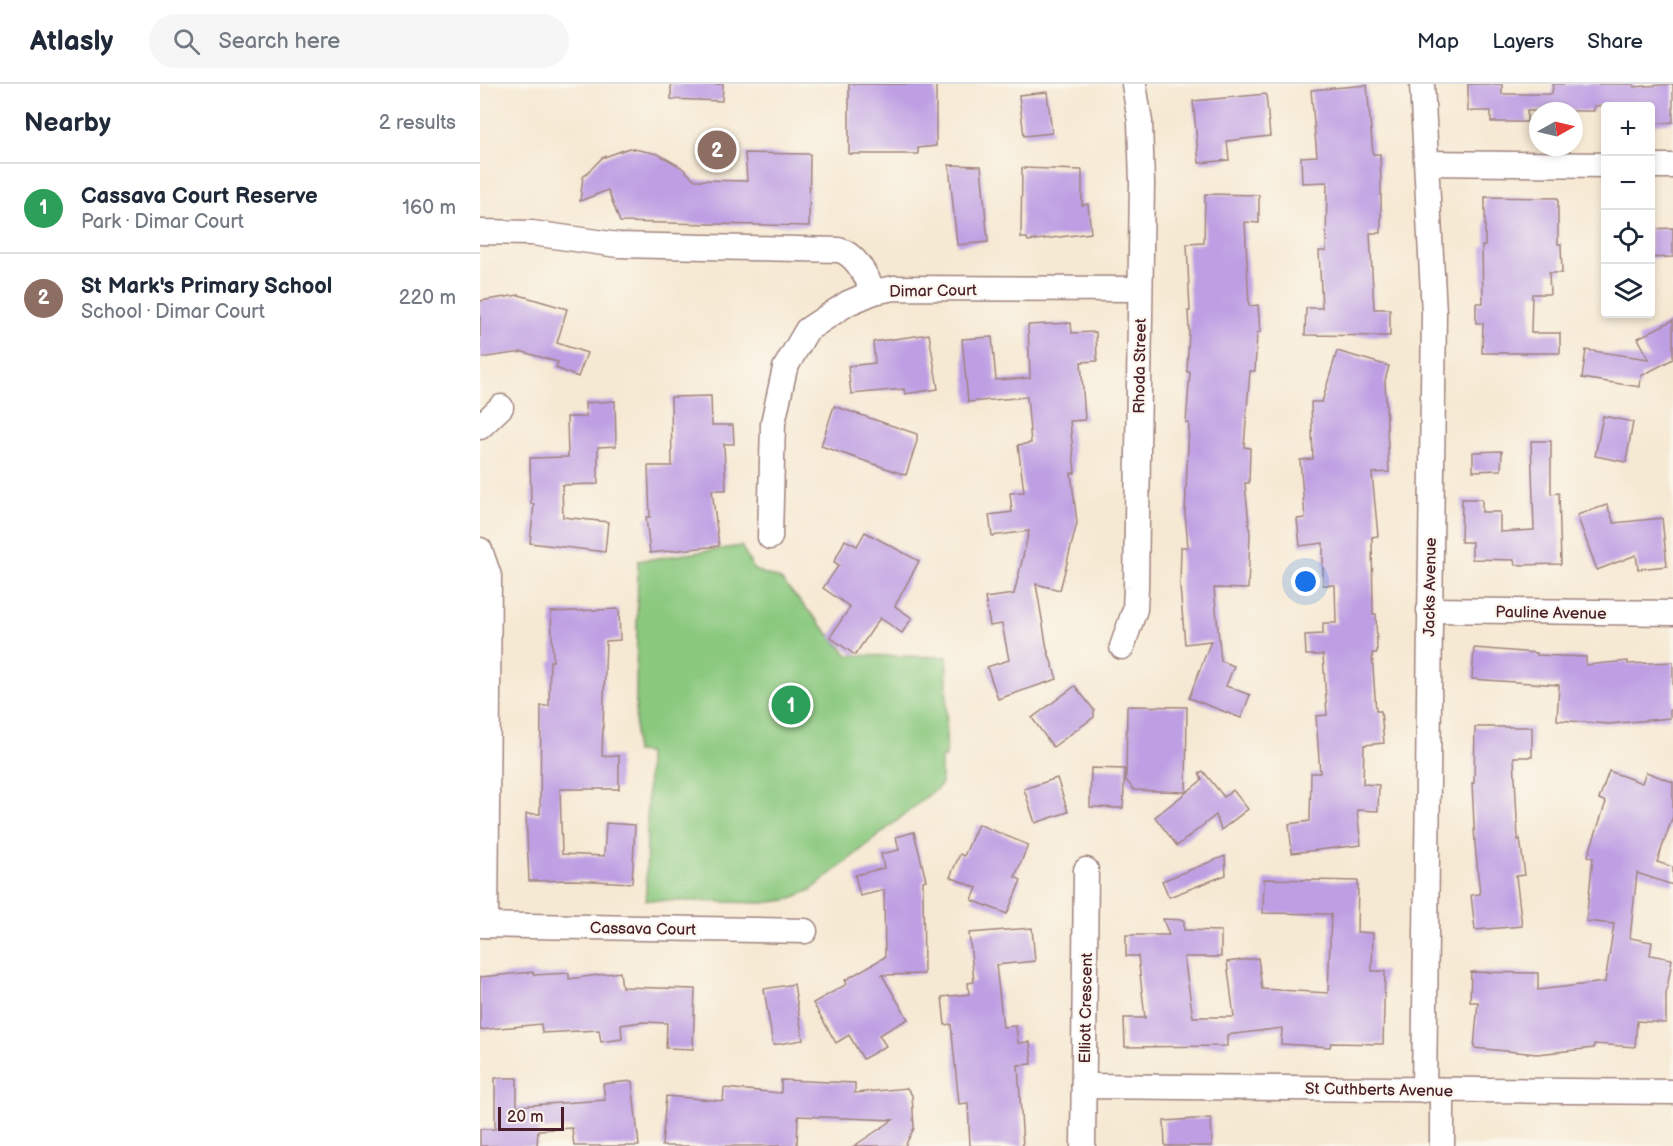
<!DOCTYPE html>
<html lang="en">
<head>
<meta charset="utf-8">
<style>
	body { margin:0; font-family:"Balsamiq Sans",sans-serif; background:#f6f6f7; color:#1f2937 }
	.controls { position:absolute; right:18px; top:18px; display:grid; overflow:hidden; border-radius:6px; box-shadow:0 3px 9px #0003 }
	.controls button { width:54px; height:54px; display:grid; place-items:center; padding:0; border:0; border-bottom:2px solid #e0e1e3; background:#fff; color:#1f2937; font:30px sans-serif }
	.compass { position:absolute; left:1049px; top:18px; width:54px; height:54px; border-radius:50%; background:#fff; box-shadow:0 3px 9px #0003; rotate:82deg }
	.scale { position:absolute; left:18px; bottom:15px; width:66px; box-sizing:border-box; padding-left:6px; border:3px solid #4a1f2b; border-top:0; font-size:16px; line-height:21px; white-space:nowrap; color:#4a1f2b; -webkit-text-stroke:4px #fbf7ec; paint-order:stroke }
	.you { position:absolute; left:826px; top:498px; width:21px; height:21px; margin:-15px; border:4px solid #fff; border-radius:50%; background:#1a73e8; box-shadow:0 0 0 9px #1a73e833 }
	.badge { display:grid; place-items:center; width:39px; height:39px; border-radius:50%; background:#7c3aed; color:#fff; font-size:20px; font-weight:700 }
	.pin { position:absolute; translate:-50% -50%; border:3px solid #fff; box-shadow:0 2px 6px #0006 }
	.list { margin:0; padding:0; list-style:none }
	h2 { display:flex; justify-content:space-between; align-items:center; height:78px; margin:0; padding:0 24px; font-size:26px }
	h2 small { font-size:20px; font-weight:400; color:#747a83 }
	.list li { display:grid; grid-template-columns:39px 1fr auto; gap:18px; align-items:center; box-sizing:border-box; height:90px; padding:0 24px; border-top:2px solid #e0e1e3 }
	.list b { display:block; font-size:22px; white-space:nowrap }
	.list p { margin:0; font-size:20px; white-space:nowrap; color:#747a83 }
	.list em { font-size:20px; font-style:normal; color:#747a83 }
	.icon { flex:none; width:33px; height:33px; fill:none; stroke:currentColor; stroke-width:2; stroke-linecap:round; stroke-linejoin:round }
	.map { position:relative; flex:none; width:1193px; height:1062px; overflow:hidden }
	header { display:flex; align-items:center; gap:36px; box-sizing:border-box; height:84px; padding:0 30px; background:#fff; border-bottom:2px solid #e0e1e3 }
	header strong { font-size:28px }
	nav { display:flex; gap:33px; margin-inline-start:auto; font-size:21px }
	.search { width:420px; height:54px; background:#f6f6f7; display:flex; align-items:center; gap:15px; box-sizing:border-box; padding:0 21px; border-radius:33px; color:#747a83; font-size:22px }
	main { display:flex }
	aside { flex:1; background:#fff }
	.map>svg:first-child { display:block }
</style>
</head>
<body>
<header>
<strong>Atlasly</strong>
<div class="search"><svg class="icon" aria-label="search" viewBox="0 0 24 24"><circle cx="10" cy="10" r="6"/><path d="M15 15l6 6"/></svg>Search here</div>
<nav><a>Map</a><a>Layers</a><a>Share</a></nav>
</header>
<main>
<aside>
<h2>Nearby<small>2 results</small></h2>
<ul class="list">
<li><span class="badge" style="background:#2e9e5b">1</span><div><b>Cassava Court Reserve</b><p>Park · Dimar Court</p></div><em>160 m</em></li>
<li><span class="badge" style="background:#8d6e63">2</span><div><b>St Mark's Primary School</b><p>School · Dimar Court</p></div><em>220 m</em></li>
</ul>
</aside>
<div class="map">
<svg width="1193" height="1062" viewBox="0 0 1193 1062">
	<rect width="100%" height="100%" fill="#fbf7ec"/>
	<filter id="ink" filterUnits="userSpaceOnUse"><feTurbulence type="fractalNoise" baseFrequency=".0167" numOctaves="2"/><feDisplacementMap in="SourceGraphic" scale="12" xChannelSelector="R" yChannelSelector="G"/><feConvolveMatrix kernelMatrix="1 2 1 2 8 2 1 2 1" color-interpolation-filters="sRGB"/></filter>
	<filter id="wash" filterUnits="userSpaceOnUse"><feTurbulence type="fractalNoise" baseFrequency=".008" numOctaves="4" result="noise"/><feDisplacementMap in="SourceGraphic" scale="24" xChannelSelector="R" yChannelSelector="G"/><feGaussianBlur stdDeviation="1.35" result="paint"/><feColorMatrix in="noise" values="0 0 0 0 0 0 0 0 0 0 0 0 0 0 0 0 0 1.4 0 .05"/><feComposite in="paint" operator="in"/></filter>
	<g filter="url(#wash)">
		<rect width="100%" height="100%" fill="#f6e9d3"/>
		<path fill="#8bc97f" stroke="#6a7455" stroke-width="1.5" d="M261,462L274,486L300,495L368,571L467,573L466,673H461V701L331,806L307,816L282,819L166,816L168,669L155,668L158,477Z"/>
		<g id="blocks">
			<g fill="#be9fe3">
				<path d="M191,0H243L242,17L191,15Z"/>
				<path d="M369,0H456V62L438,64V70H369Z"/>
				<path d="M988,0H1022V10H1072L1073,0H1154V3L1193,0V38L1173,40L1171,22H1114V27H1047V38H1011V27H988Z"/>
				<path d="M887,1L893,70H900L901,102V149H890L894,225H910V252L825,251L826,224H842L839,167H846L847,98L822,99L821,73L837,72L831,6Z"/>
				<path d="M567,8L572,49L544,52L539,11Z"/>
				<path d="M786,10L790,52L747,57L749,76L719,79L713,17Z"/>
				<path d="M149,64L178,70L201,83L215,96L267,97L265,69L330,70L329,142L140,138L128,106L100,117L103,93L122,74Z"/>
				<path d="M469,81L501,82L508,158L477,161Z"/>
				<path d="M542,84L602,86V121L608,120L611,149L548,157L547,154H541Z"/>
				<path d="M725,110L779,111V139L765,138L769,222L778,221L780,248L777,249L775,287H770L764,363L770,364L769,399H765L770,450L768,505L734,504L741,577L754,582L746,602L770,611L761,634L709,614L731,557L705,560L700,503L701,463H708L705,429L709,339H706L710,288H707L709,247L708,227H710L707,160L724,159Z"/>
				<path d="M1005,113L1078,114V160H1081L1082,189H1069L1070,210H1052L1051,249H1080V269H1002L1003,239H996V219H1003L1002,162H1005Z"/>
				<path d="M1193,144V173L1170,174V145Z"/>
				<path d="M39,211L87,225L77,259L107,269L98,293L76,284L78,278L43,268L0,274V217Z"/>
				<path d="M1193,236V275L1161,292L1160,303L1102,294L1106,266L1169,275L1158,254Z"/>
				<path d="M591,239L592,249L616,248L617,277L601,278L605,336L590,337L595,389H591L597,439L580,506L556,500L567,565L577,595L518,615L507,583L529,576L522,540L510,542L505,514L534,510L549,447L512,452L509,431L532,428L530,409L544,408L538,361L551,359L547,313L488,318L482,255L512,253L516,296L550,294L548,241Z"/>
				<path d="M449,250L458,305L425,310L424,305L371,310L368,282L395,279L393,258Z"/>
				<path d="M857,267L909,282L905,297L909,388L892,389L898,452L892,453L893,530H896L897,569H892L896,627H901L904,659L884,661L883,700L899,701L898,727L877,726L881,761L812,769L809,740L830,737L831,689H840L836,632L847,631L843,571H826L825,551L843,550V539H856L855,501H843V459L820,462L817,435L825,434L820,376L833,375L831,318H842Z"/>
				<path d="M231,312L232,341H253L254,360H244L246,406H232L239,462L170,469L166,433H170L168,382H192L191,313Z"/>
				<path d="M135,317L136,362L118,363V400L82,401L83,433L128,438L125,468L50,459L54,420H51L50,374L88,373L87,333H106L105,319Z"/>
				<path d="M354,322L437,350V357L426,391L341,362Z"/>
				<path d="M1123,332L1153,338L1146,378L1115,372Z"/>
				<path d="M1051,357H1071V410L1079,409L1081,480L1035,481L1034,476L992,475V458H981L982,415H1002V428H1020V448L1054,446Z"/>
				<path d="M1022,367L1021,386L993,387V368Z"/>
				<path d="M1127,421L1134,439L1182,434L1187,482L1158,485L1156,471L1117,486L1097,431Z"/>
				<path d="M385,448L439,477L415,522L432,534L422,549L400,534L375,571L350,553L370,523L343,504L359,481L354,478L365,456L377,462Z"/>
				<path d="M139,525L140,556L126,557L122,672H139V705H80L82,770L124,772L126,739L155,741L152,799L93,796L49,797L46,730H60L61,622H69L70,577H73L71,528Z"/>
				<path d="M994,564L1057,569V571L1106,573V581L1148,577V580L1193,578V626H1190V634L1129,640L1077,636L1079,601L992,595Z"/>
				<path d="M595,602L614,626V633L573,663L552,634Z"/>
				<path d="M647,622L707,623L706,708L654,706L646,696Z"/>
				<path d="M995,643H1052V673H1034L1038,756L1040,755L1045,791L1036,792L1042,842L995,846L991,811L1000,810L995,761L992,699H994Z"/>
				<path d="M611,684L645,685L643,724L610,723Z"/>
				<path d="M723,687L744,713L753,706L768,725L741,746L736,731L697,762L675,733L722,696L719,689Z"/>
				<path d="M1129,687L1162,699L1166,688L1193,698V732L1177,778L1193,783V801L1157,789L1150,854L1172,858L1170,871L1192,875L1186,911V939L1157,937L1155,963L1114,960V964L1057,970L994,964L998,918H990L991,888L1058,889V906L1125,898L1134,840L1106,837L1113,774L1108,772L1126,718L1119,715Z"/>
				<path d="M577,694L588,728L555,739L544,705Z"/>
				<path d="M498,740L548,761L535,793L541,796L527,830L492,816L497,804L470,793L480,770L484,772Z"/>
				<path d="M434,748L446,796L443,797L444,890L402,891L428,935L399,951L406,962L383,975L369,951L356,959L333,919L367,900L365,896L405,873L404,806L380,812L375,791L404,784L401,770L419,766L416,753Z"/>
				<path d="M745,772L746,791L689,813L682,797Z"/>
				<path d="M784,795L878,797L877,848L893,849L892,887H905L903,960L851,959L850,963L801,960L802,944L747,951V962L645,963L644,934H665L658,872H646V851H689L683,835L704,836V846L741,847V873H704L713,933H754L747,878L778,874L782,905L848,909L851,830L783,829Z"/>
				<path d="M552,844L555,877L516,881L523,943L536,942L538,959L550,958L552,980L538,981L543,1062H490L488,1019L479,1020L471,940L465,941L462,913L489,910L488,899L494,898L489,849Z"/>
				<path d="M53,888L54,891L89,889V895L140,888L142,903L215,905L213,965L186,964L187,939L162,938L141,941L142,955L121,958L119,946L62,949L61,940L0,946V893Z"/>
				<path d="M314,900L323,956L293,961L284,905Z"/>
				<path d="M15,994H37V1022L125,1016L123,1000L152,997L159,1062H94L92,1044L58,1046L57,1062H0V1045H15Z"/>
				<path d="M301,996L375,999V1009L427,1004L432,1011L434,1044L425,1062H374L413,1036L318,1032L317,1062H182L186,1012L243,1017L244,1004L301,1009Z"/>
				<path d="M731,1034L732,1062H685L684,1037Z"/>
			</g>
		</g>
	</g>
	<g filter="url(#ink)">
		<use href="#blocks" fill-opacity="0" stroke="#a0847f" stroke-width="1.5"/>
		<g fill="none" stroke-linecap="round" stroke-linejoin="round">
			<g stroke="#a0847f" stroke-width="27">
				<g id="street">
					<path d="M942,0L954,229L944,1006"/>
					<path d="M947,79L1126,81"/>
					<path d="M1170,82H1193"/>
					<path d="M0,148L52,149L138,161L359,166C377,171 386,193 394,208"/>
					<path d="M0,343L21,323"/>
					<path d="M290,453L293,339L305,284L327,246L368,219L394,208L414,204L660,205"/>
					<path d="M0,466L9,492L6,841"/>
					<path d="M949,526L1193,529"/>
					<path d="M642,563L655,525L656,503L662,99L660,38L654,0"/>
					<path d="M0,841L325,847"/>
					<path d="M604,1002L1193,1008"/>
					<path d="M603,1062L606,786"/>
					<path d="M962,1062V1006"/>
				</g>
			</g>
			<use href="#street" stroke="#fff" stroke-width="24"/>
		</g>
	</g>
	<g text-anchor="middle" stroke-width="4.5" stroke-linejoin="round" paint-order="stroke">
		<g font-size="16" fill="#4a1f2b" stroke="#fbf7ec">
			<text transform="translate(453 206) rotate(-1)" y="6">Dimar Court</text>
			<text transform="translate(659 282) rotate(-89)" y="6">Rhoda Street</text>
			<text transform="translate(949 503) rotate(-89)" y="6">Jacks Avenue</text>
			<text transform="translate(1071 528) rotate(1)" y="6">Pauline Avenue</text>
			<text transform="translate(163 844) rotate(1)" y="6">Cassava Court</text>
			<text transform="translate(605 924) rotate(-89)" y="6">Elliott Crescent</text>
			<text transform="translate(899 1005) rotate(1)" y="6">St Cuthberts Avenue</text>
		</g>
	</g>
</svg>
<div class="controls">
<button>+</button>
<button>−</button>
<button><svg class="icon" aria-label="locate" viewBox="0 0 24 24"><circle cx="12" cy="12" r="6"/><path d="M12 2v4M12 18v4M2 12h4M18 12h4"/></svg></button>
<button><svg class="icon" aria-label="layers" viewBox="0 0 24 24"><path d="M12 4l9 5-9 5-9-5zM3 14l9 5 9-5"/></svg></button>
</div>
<svg class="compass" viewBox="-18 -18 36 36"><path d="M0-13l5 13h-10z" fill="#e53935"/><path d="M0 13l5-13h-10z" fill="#747a83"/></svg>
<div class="scale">20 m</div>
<div class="you"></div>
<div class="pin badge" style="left:311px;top:621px;background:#2e9e5b">1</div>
<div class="pin badge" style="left:237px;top:66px;background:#8d6e63">2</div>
</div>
</main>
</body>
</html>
